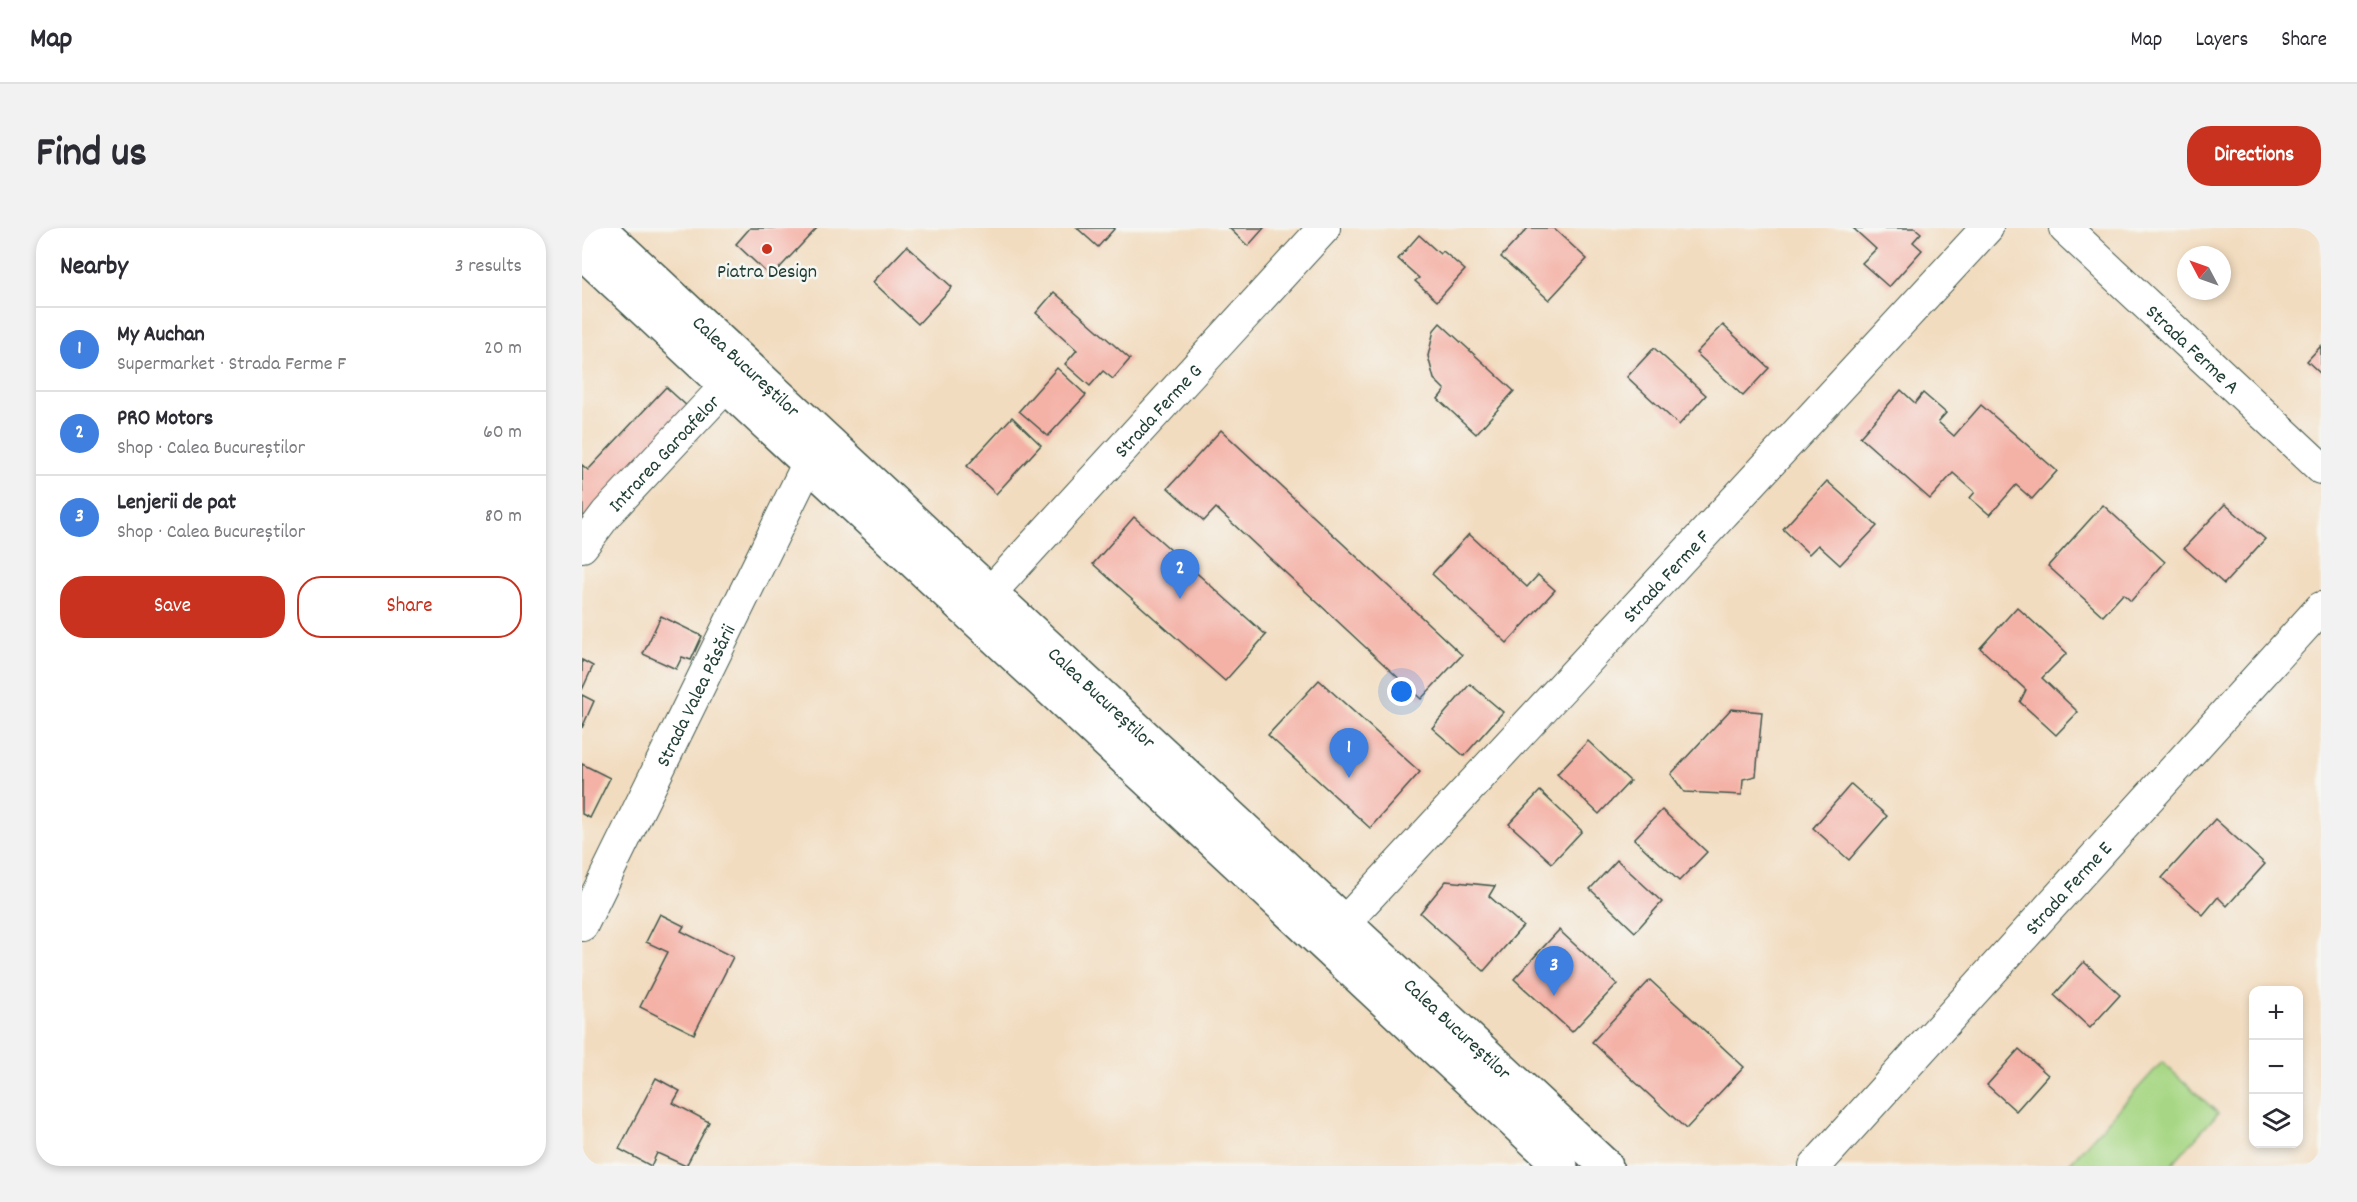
<!DOCTYPE html>
<html lang="en">
<head>
<meta charset="utf-8">
<style>
	body { margin:0; font-family:Dekko,sans-serif; background:#f2f2f3; color:#2b2b33 }
	.controls { position:absolute; right:18px; bottom:18px; display:grid; overflow:hidden; border-radius:12px; box-shadow:0 3px 9px #0003 }
	.controls button { width:54px; height:54px; display:grid; place-items:center; padding:0; border:0; border-bottom:2px solid #e1e1e2; background:#fff; color:#2b2b33; font:30px sans-serif }
	.compass { position:absolute; left:1595px; top:18px; width:54px; height:54px; border-radius:50%; background:#fff; box-shadow:0 3px 9px #0003; rotate:311deg }
	.you { position:absolute; left:820px; top:464px; width:21px; height:21px; margin:-15px; border:4px solid #fff; border-radius:50%; background:#1a73e8; box-shadow:0 0 0 9px #1a73e833 }
	.badge { display:grid; place-items:center; width:39px; height:39px; border-radius:50%; background:#c8321e; color:#fff; font-size:20px; font-weight:700 }
	.pin { position:absolute; translate:-50% -50px; filter:drop-shadow(0 2px 3px #0008) }
	.pin::after { content:''; position:absolute; top:32px; width:21px; height:18px; background:inherit; clip-path:polygon(0 0,100% 0,50% 100%) }
	.list { margin:0; padding:0; list-style:none }
	h2 { display:flex; justify-content:space-between; align-items:center; height:78px; margin:0; padding:0 24px; font-size:26px }
	h2 small { font-size:20px; font-weight:400; color:#7c7c81 }
	.list li { display:grid; grid-template-columns:39px 1fr auto; gap:18px; align-items:center; box-sizing:border-box; height:84px; padding:0 24px; border-top:2px solid #e1e1e2 }
	.list b { display:block; font-size:22px; white-space:nowrap }
	.list p { margin:0; font-size:20px; white-space:nowrap; color:#7c7c81 }
	.list em { font-size:20px; font-style:normal; color:#7c7c81 }
	.actions { display:flex; gap:12px; padding:18px 24px }
	.actions a { flex:1; padding:14px 0; border:2px solid #c8321e; border-radius:24px; text-align:center; font-size:21px; color:#c8321e }
	.actions .main { background:#c8321e; color:#fff }
	.icon { flex:none; width:33px; height:33px; fill:none; stroke:currentColor; stroke-width:2; stroke-linecap:round; stroke-linejoin:round }
	.map { position:relative; flex:none; width:1739px; height:938px; overflow:hidden; border-radius:24px }
	header { display:flex; align-items:center; gap:36px; box-sizing:border-box; height:84px; padding:0 30px; background:#fff; border-bottom:2px solid #e1e1e2 }
	header strong { font-size:28px }
	nav { display:flex; gap:33px; margin-inline-start:auto; font-size:21px }
	.intro { display:flex; align-items:center; justify-content:space-between; box-sizing:border-box; height:144px; padding:0 36px }
	h1 { margin:0; font-size:42px }
	.button { padding:15px 27px; border-radius:24px; background:#c8321e; color:#fff; font-size:21px; font-weight:700 }
	main { display:flex; gap:36px; padding:0 36px }
	aside { flex:1; background:#fff; border-radius:24px; box-shadow:0 3px 9px #0003 }
	.map>svg:first-child { display:block }
</style>
</head>
<body>
<header>
<strong>Map</strong>
<nav><a>Map</a><a>Layers</a><a>Share</a></nav>
</header>
<div class="intro"><h1>Find us</h1><a class="button">Directions</a></div>
<main>
<aside>
<h2>Nearby<small>3 results</small></h2>
<ul class="list">
<li><span class="badge" style="background:#3f7fe0">1</span><div><b>My Auchan</b><p>Supermarket · Strada Ferme F</p></div><em>20 m</em></li>
<li><span class="badge" style="background:#3f7fe0">2</span><div><b>PRO Motors</b><p>Shop · Calea Bucureștilor</p></div><em>60 m</em></li>
<li><span class="badge" style="background:#3f7fe0">3</span><div><b>Lenjerii de pat</b><p>Shop · Calea Bucureștilor</p></div><em>80 m</em></li>
</ul>
<div class="actions"><a class="main">Save</a><a>Share</a></div>
</aside>
<div class="map">
<svg width="1739" height="938" viewBox="0 0 1739 938">
	<rect width="100%" height="100%" fill="#f6f6f2"/>
	<filter id="ink" filterUnits="userSpaceOnUse"><feTurbulence type="fractalNoise" baseFrequency=".0167" numOctaves="2"/><feDisplacementMap in="SourceGraphic" scale="12" xChannelSelector="R" yChannelSelector="G"/><feConvolveMatrix kernelMatrix="1 2 1 2 8 2 1 2 1" color-interpolation-filters="sRGB"/></filter>
	<filter id="wash" filterUnits="userSpaceOnUse"><feTurbulence type="fractalNoise" baseFrequency=".008" numOctaves="4" result="noise"/><feDisplacementMap in="SourceGraphic" scale="24" xChannelSelector="R" yChannelSelector="G"/><feGaussianBlur stdDeviation="1.35" result="paint"/><feColorMatrix in="noise" values="0 0 0 0 0 0 0 0 0 0 0 0 0 0 0 0 0 1.4 0 .05"/><feComposite in="paint" operator="in"/></filter>
	<g filter="url(#wash)">
		<rect width="100%" height="100%" fill="#f2dcbf"/>
		<path fill="#a7d785" stroke="#638a5c" stroke-width="1.5" d="M1580,834L1636,885L1588,938H1485Z"/>
		<g id="blocks">
			<g fill="#f4b1a6">
				<path d="M168,0H235L189,49L154,16Z"/>
				<path d="M495,0H533L516,19Z"/>
				<path d="M647,0H682L666,18Z"/>
				<path d="M946,0H971L1005,31L967,72L919,29Z"/>
				<path d="M1271,0H1333L1339,5L1331,14L1340,22L1307,59L1280,35L1294,21Z"/>
				<path d="M837,7L858,26L861,23L883,42L855,73L833,53L837,50L816,31Z"/>
				<path d="M325,18L370,59L336,96L291,54Z"/>
				<path d="M472,64L548,131L531,151L521,143L508,158L483,136L495,122L454,85Z"/>
				<path d="M858,95L932,163L894,206L856,171L863,162L852,151L846,128L852,102Z"/>
				<path d="M1141,97L1187,140L1161,168L1114,125Z"/>
				<path d="M1739,118V146L1725,133Z"/>
				<path d="M1072,120L1124,167L1097,197L1045,149Z"/>
				<path d="M475,140L504,167L466,208L437,183Z"/>
				<path d="M84,159L106,179L1,291L0,237L6,242Z"/>
				<path d="M1319,162L1333,175L1341,165L1364,185L1356,194L1372,208L1399,177L1475,243L1450,271L1434,257L1408,287L1388,270L1393,264L1371,245L1348,271L1278,209Z"/>
				<path d="M430,189L459,217L414,266L385,238Z"/>
				<path d="M639,202L880,427L839,471L634,280L622,293L586,260Z"/>
				<path d="M1245,253L1295,298L1258,337L1236,317L1227,326L1201,301Z"/>
				<path d="M1643,276L1683,311L1642,356L1602,320Z"/>
				<path d="M1521,277L1583,334L1549,373L1541,366L1521,388L1466,338Z"/>
				<path d="M552,289L684,407L643,453L511,336Z"/>
				<path d="M887,306L945,359L956,347L973,362L925,415L850,346Z"/>
				<path d="M1435,379L1485,425L1460,450L1496,484L1474,507L1438,474L1444,462L1398,420Z"/>
				<path d="M79,388L120,408L109,432L100,429L94,441L61,426Z"/>
				<path d="M0,432L11,438L0,462Z"/>
				<path d="M737,452L838,544L788,600L686,507Z"/>
				<path d="M888,456L921,484L882,528L850,500Z"/>
				<path d="M0,467L12,473L0,500Z"/>
				<path d="M1149,481L1180,484L1174,548L1161,551L1160,567L1102,564L1089,546Z"/>
				<path d="M1006,513L1048,553L1017,586L975,546Z"/>
				<path d="M0,536L28,550L8,590L0,586Z"/>
				<path d="M1269,556L1305,588L1267,632L1231,600Z"/>
				<path d="M958,563L1000,603L970,635L927,596Z"/>
				<path d="M1080,582L1125,624L1097,653L1052,611Z"/>
				<path d="M1633,591L1683,636L1645,678L1636,669L1621,687L1580,650Z"/>
				<path d="M1035,632L1080,674L1053,704L1008,661Z"/>
				<path d="M864,653L913,658L907,668L941,698L902,743L838,685Z"/>
				<path d="M78,686L102,698L99,703L151,729L112,806L58,779L86,724L64,714Z"/>
				<path d="M977,702L1035,756L990,804L932,751Z"/>
				<path d="M1502,734L1538,767L1508,800L1472,767Z"/>
				<path d="M1068,752L1162,839L1104,901L1010,814Z"/>
				<path d="M1437,821L1466,847L1434,883L1405,857Z"/>
				<path d="M74,850L98,863L91,875L127,894L104,938L75,925L69,938L37,921Z"/>
			</g>
		</g>
	</g>
	<g filter="url(#ink)">
		<use href="#blocks" fill-opacity="0" stroke="#3f5549" stroke-width="1.5"/>
		<g fill="none" stroke-linecap="round" stroke-linejoin="round">
			<g stroke="#3f5549" stroke-width="34">
				<g id="minor">
					<path id="s1" d="M1483,0L1739,240"/>
					<path id="s2" d="M0,318L25,285L143,159"/>
					<path id="s3" d="M408,365L742,0"/>
					<path id="s4" d="M763,694L1405,0"/>
					<path id="s5" d="M0,697L226,236"/>
					<path id="s6" d="M1233,938L1739,380"/>
				</g>
			</g>
			<g stroke="#3f5549" stroke-width="36">
				<g id="highway">
					<path id="s7" d="M17,0L1024,938"/>
					<path d="M0,24L979,938"/>
				</g>
			</g>
			<use href="#minor" stroke="#fff" stroke-width="32"/>
			<use href="#highway" stroke="#fff" stroke-width="33"/>
		</g>
	</g>
	<circle fill="#c8321e" stroke="#f6f6f2" stroke-width="2" cx="185" cy="21" r="6"/>
	<g text-anchor="middle" stroke-width="5" stroke-linejoin="round" paint-order="stroke">
		<g font-size="20" fill="#1f3d34" stroke="#f6f6f2">
			<text x="185" y="49">Piatra Design</text>
		</g>
		<g font-size="20" fill="#1f3d34" stroke="#f6f6f2">
			<text dy="7" stroke="none"><textPath href="#s1" startOffset="176">Strada Ferme A</textPath></text>
			<text dy="7" stroke="none"><textPath href="#s7" startOffset="202">Calea Bucureștilor</textPath></text>
			<text dy="7" stroke="none"><textPath href="#s3" startOffset="248">Strada Ferme G</textPath></text>
			<text dy="7" stroke="none"><textPath href="#s2" startOffset="124">Intrarea Garoafelor</textPath></text>
			<text dy="7" stroke="none"><textPath href="#s4" startOffset="472">Strada Ferme F</textPath></text>
			<text dy="7" stroke="none"><textPath href="#s5" startOffset="256">Strada Valea Păsării</textPath></text>
			<text dy="7" stroke="none"><textPath href="#s7" startOffset="688">Calea Bucureștilor</textPath></text>
			<text dy="7" stroke="none"><textPath href="#s6" startOffset="376">Strada Ferme E</textPath></text>
			<text dy="7" stroke="none"><textPath href="#s7" startOffset="1174">Calea Bucureștilor</textPath></text>
		</g>
	</g>
</svg>
<div class="controls">
<button>+</button>
<button>−</button>
<button><svg class="icon" aria-label="layers" viewBox="0 0 24 24"><path d="M12 4l9 5-9 5-9-5zM3 14l9 5 9-5"/></svg></button>
</div>
<svg class="compass" viewBox="-18 -18 36 36"><path d="M0-13l5 13h-10z" fill="#e53935"/><path d="M0 13l5-13h-10z" fill="#7c7c81"/></svg>
<div class="you"></div>
<div class="pin badge" style="left:767px;top:550px;background:#3f7fe0">1</div>
<div class="pin badge" style="left:598px;top:371px;background:#3f7fe0">2</div>
<div class="pin badge" style="left:972px;top:768px;background:#3f7fe0">3</div>
</div>
</main>
</body>
</html>
